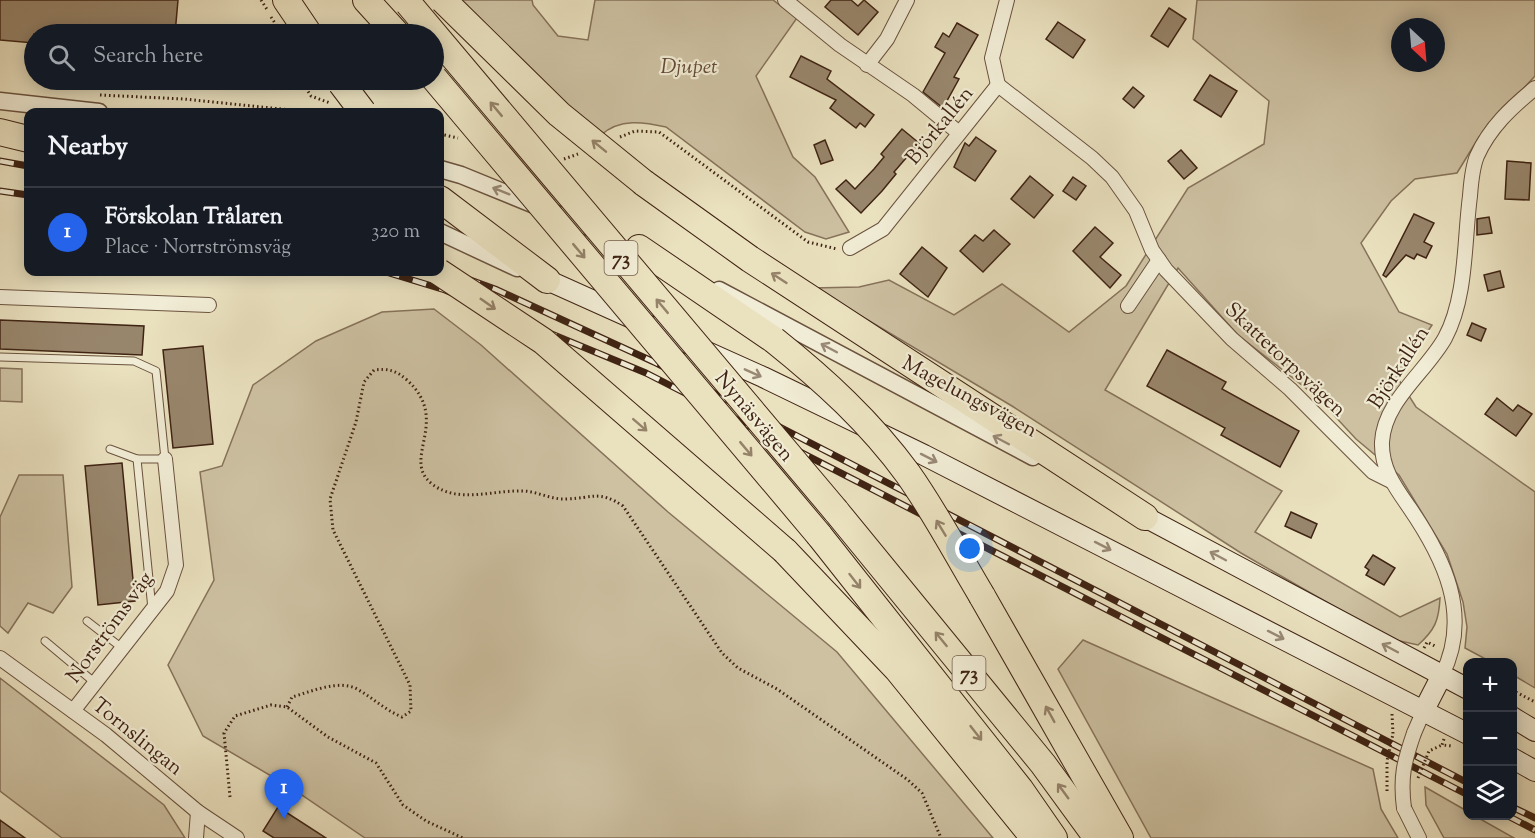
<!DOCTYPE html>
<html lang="en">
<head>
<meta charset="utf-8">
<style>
	body { margin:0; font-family:"Sorts Mill Goudy",serif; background:#20242c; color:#f1f3f6 }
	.controls { position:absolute; right:18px; bottom:18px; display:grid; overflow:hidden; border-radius:12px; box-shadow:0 3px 15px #0003 }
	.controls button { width:54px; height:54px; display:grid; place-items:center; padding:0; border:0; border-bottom:2px solid #363941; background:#171b24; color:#f1f3f6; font:30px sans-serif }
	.compass { position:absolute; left:1391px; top:18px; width:54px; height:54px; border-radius:50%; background:#171b24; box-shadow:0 3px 15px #0003; rotate:154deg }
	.you { position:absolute; left:970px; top:549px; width:21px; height:21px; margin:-15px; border:4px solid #fff; border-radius:50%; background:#1a73e8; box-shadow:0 0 0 9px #1a73e833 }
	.badge { display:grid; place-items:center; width:39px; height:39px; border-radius:50%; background:#2563eb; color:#fff; font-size:20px; font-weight:700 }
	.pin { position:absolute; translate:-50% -50px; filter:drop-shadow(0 2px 3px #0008) }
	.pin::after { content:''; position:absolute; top:32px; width:21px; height:18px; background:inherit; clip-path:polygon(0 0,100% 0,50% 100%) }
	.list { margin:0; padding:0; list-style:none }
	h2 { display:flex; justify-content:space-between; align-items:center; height:78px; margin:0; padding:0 24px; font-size:26px }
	h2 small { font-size:20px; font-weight:400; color:#9ea1a6 }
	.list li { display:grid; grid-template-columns:39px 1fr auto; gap:18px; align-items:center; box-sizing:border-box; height:90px; padding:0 24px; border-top:2px solid #363941 }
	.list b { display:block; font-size:22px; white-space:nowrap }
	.list p { margin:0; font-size:20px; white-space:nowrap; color:#9ea1a6 }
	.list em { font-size:20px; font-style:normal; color:#9ea1a6 }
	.icon { flex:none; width:33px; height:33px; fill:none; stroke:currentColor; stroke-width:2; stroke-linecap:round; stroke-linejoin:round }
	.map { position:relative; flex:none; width:1535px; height:838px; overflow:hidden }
	.search { position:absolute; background:#171b24; box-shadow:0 3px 15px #0003; left:24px; top:24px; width:420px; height:66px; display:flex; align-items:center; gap:15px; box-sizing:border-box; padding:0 21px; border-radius:33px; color:#9ea1a6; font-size:22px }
	.panel { position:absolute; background:#171b24; box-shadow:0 3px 15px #0003; left:24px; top:108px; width:420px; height:168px; border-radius:12px }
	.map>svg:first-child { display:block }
</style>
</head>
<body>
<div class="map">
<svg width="1535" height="838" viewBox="0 0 1535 838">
	<rect width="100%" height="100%" fill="#eae1bf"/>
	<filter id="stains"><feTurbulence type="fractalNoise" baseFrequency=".00333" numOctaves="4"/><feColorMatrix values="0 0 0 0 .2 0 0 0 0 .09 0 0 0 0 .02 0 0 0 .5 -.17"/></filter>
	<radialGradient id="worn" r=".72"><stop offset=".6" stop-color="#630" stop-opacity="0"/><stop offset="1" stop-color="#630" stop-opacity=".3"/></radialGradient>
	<g fill="#cdc1a2" stroke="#86725a" stroke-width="1.5" fill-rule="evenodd">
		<path d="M454,0H532L533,5L558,36L588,40L595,0H773L797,18L756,76L793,157L815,177L849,232L826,239L805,232L666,127C644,122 620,118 601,135L549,93Z"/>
		<path d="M1197,0H1535V76L1479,137L1457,173L1415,179L1391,201L1361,243L1399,312L1432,325L1397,377L1416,407L1535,492V688L1513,675L1512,662H1491L1465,648L1467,627L1463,602L1447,554L1399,475L1356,439L1317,397L1238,335L1178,268L1105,390L1282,491L1255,532L1400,617L1440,598C1439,620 1435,630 1418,645L1391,639L1241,553L1012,406L814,288L859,287L889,280L954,315L1002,284L1069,332L1126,286L1188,188L1264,144L1269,101L1193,39ZM1400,27H1436V63H1400Z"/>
		<path d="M434,309L481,345L668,512L837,652L993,838H365L290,787L203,736L168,665L214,580L200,472L222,466L253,385L316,341L382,312Z"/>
		<path d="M0,368L22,369V402L0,401Z"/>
		<path d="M19,475H63L72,587L53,613L28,603L8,633L0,626V517Z"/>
		<path d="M1083,640L1373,769L1381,809L1398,838H1151L1058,669Z"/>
		<path d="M0,678L164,805L185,838H62L0,791Z"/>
		<path d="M1425,787L1467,811L1468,816H1475L1514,838H1444L1426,805Z"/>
	</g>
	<g fill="#98866c" stroke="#3f2313" stroke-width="1.5">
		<path d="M0,0H178L175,34H34V43L0,40Z"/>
		<path d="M831,0H851L858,6L864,0L878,12L858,35L825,7Z"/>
		<path d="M1169,8L1186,19L1168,47L1151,36Z"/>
		<path d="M1058,22L1085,40L1073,58L1046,39Z"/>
		<path d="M957,23L978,35L954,77L959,79L943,108L923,92L945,53L935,47L943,33L949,37Z"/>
		<path d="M801,56L831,71L827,79L874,115L865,127L860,123L856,128L830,108L836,100L790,77Z"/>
		<path d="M1210,75L1237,91L1221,117L1194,100Z"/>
		<path d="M1133,87L1144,96L1134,108L1123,99Z"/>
		<path d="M902,129L919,143L894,172L896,174L882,191L861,213L836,189L846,180L855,189L874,169L884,157L881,154Z"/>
		<path d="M976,137L996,151L975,181L954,167L965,143L969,146Z"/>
		<path d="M825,140L833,160L821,164L814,145Z"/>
		<path d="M1181,150L1197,168L1184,179L1168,161Z"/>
		<path d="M1507,161L1531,163L1529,200L1505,199Z"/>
		<path d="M1030,176L1053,195L1034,218L1011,199Z"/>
		<path d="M1073,177L1086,186L1076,200L1063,191Z"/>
		<path d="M1414,214L1434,223L1424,242L1432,246L1426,258L1417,254L1414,259L1406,255L1386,277L1383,275Z"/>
		<path d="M1489,217L1492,233L1477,235V219Z"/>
		<path d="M1095,227L1113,243L1100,257L1121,275L1110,288L1073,251Z"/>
		<path d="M994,230L1010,244L983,272L960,251L975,235L983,241Z"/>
		<path d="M922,247L947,268L928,297L900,274Z"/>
		<path d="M1500,271L1504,287L1488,291L1484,275Z"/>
		<path d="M0,320L144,326L142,355L0,349Z"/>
		<path d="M1472,323L1486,329L1481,341L1467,335Z"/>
		<path d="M203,346L213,444L173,448L163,350Z"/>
		<path d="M1167,350L1226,382L1222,389L1299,431L1280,467L1221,435L1225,428L1147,386Z"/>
		<path d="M1497,398L1513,411L1518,405L1532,414L1516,436L1485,414Z"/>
		<path d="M122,463L135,601L98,605L85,466Z"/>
		<path d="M1291,512L1317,524L1311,538L1285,526Z"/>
		<path d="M1373,555L1395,568L1384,585L1366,575L1369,570L1365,567Z"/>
		<path d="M278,807L326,838H274L263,831Z"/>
		<path d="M0,820L25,838H0Z"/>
	</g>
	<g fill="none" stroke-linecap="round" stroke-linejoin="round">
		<g stroke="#6a523e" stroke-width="9">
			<g id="service">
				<path d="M0,357L134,361L156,371L165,459H137L110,449"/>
				<path d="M137,459L152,609"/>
				<path d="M87,621L122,648"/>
				<path d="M45,641L94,682"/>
			</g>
		</g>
		<g stroke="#6a523e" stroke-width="16">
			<g id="minor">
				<path d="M785,0L840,45L913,95L959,133"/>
				<path d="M867,65L887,39L907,0"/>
				<path d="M998,85L1092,158L1112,177L1136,211L1152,250L1166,270L1232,339L1290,389L1373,472L1391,481"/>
				<path d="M998,85L992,58L1007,0"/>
				<path d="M850,248L883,229L998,85"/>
				<path d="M0,297L209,305"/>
				<path d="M1128,306L1159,260"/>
				<path d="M0,658L106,735L198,812L237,838"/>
				<path d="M1442,675C1472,615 1444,558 1409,507C1395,487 1381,468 1382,442C1384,401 1426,372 1445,338C1467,297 1464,241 1470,196C1471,183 1472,168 1477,156C1490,127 1511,108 1535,88"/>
				<path d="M73,711L167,591L176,565L165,459"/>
				<path d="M1414,733L1424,710"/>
				<path d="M1404,808L1419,838"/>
				<path d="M196,838L198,812"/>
			</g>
		</g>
		<g stroke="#6a523e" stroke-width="19">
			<g id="tertiary">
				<path d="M0,101L99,112"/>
				<path d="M440,169L461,175L596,230"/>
				<path d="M440,232L517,268"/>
				<path d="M719,290L1033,457"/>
			</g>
		</g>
		<g stroke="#3f2313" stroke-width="22">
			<g id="secondary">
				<path d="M547,280L763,377L924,455L1468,734"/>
				<path d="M1145,517L1468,689"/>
				<path d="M1424,710L1442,675"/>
				<path d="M1512,717L1535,731"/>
				<path d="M1512,758L1535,771"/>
			</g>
		</g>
		<g stroke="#3f2313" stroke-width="28">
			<g id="motorway">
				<path d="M286,0L309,34"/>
				<path d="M366,0L397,34"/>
				<path d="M0,132L28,139"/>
				<path d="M644,183L750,259L1145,517"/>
				<path d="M440,199L547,280"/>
				<path d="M639,248L774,340"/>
				<path d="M836,511L1043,764L1097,838"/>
				<path d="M819,535L1020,789L1054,838"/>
				<path d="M785,551L897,669L1034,838"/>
				<path d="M982,596L1120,838"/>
			</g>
		</g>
		<g stroke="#3f2313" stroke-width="3" stroke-dasharray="1.5 3" stroke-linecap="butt">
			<path d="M261,0L268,11"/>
			<path d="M271,17L282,34"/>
			<path d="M301,80L311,96L330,103"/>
			<path d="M100,95L184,99L310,112"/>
			<path d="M440,134L458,138"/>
			<path d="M620,137L635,131L659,132L808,242L837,249"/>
			<path d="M564,159L578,154"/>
			<path d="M1424,648L1427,642L1437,647"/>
			<path d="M1512,690L1535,702"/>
			<path d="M287,707L292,697C310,692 339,679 357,689C373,698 385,710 402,717L411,711L410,685L333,530L330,499L356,422L364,382L374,370C388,368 397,371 407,380C452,421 400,459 432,484C458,504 492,490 522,491C537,491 551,500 567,499C593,498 599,490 623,506L722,653L738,668L777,689L908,780L922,793L941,838"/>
			<path d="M1392,714L1393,734"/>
			<path d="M1444,739L1442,745L1453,746"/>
			<path d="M230,797L224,733L235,716L271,705L287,707L328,737L376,763L403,805L426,821L463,838"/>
		</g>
		<use href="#service" stroke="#f1ecd5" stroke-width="7"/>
		<use href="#minor" stroke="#f1ecd5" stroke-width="14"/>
		<use href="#tertiary" stroke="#f1ecd5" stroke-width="16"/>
		<use href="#secondary" stroke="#f1ecd5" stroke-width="20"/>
		<use href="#motorway" stroke="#eae1bf" stroke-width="26"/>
		<g stroke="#3f2313" stroke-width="7">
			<g id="rail">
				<path d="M0,161L28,166"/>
				<path d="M0,191L28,195"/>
				<path d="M440,269L495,289L654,362L1468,783"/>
				<path d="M386,272L445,290L646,373L1468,795"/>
				<path d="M1512,807L1535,818"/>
				<path d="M1508,816L1535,830"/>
			</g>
		</g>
		<use href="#rail" stroke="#f1ecd5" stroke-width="4.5" stroke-dasharray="14" stroke-linecap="butt"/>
		<g stroke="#6a523e" stroke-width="16" stroke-linecap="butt">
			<path id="minor-bridge" d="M1404,808C1400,777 1404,762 1414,733"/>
		</g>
		<g stroke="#3f2313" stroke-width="28" stroke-linecap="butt">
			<g id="motorway-bridge">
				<path d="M443,0L559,114L644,183"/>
				<path d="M408,3L836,511"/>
				<path d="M434,78L819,535"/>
				<path d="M341,83L363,112"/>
				<path d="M439,272L543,341L785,551"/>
				<path d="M774,340C824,380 870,422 908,474C935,512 958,556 982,596"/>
			</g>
		</g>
		<g stroke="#3f2313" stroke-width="3" stroke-dasharray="1.5 3" stroke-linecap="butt">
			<path d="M1418,778L1429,751L1442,745"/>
			<path d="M1387,791V761L1393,734"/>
		</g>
		<use href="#minor-bridge" stroke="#f1ecd5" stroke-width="14"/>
		<use href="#motorway-bridge" stroke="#eae1bf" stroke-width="26"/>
	</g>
	<defs><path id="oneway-shaft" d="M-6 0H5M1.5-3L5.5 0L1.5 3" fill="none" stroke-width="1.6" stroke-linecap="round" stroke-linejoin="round" transform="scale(1.5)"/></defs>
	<g stroke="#948269">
		<use href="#oneway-shaft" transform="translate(496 109) rotate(-130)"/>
		<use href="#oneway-shaft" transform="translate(599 146) rotate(-141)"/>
		<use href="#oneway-shaft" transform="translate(579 251) rotate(50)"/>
		<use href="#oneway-shaft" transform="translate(779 278) rotate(-147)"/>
		<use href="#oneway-shaft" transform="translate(488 304) rotate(35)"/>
		<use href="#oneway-shaft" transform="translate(662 306) rotate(-130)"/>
		<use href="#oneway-shaft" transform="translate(640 425) rotate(41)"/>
		<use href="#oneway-shaft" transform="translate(746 449) rotate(50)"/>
		<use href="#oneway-shaft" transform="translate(941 528) rotate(-121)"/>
		<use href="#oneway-shaft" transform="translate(855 581) rotate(52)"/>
		<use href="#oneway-shaft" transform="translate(941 639) rotate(-129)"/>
		<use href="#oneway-shaft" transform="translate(1050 714) rotate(-119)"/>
		<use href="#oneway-shaft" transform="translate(976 733) rotate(52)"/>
		<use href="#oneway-shaft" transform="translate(1063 791) rotate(-126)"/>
	</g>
	<g stroke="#988874">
		<use href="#oneway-shaft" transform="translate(501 191) rotate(-158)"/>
		<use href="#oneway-shaft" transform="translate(829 348) rotate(-152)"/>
		<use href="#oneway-shaft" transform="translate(753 373) rotate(24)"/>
		<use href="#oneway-shaft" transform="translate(1001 440) rotate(-152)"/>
		<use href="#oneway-shaft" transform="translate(929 458) rotate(27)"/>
		<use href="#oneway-shaft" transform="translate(1103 546) rotate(27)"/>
		<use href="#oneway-shaft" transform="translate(1218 556) rotate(-152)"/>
		<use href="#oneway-shaft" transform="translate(1276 635) rotate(27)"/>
		<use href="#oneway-shaft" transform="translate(1390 648) rotate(-152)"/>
	</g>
	<g text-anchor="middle" stroke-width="4.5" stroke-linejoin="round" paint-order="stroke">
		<g fill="#f1ecd5" stroke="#745f4d" stroke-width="1.5">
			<rect x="604.5" y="241" width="33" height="34" rx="4.5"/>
			<rect x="952.5" y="656" width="33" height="34" rx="4.5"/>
		</g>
		<g font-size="20" font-weight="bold" fill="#3f2313">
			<text x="621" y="265">73</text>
			<text x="969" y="680">73</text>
		</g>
		<g font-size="21" font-style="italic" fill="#624a37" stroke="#f1ecd5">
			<text x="689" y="73">Djupet</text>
		</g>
		<g font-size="21" fill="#3f2313" stroke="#f1ecd5">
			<text transform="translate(939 125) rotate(-51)" y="7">Björkallén</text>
			<text transform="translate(1286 359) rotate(43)" y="7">Skattetorpsvägen</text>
			<text transform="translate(1398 367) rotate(-57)" y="7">Björkallén</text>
			<text transform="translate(970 396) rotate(28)" y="7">Magelungsvägen</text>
			<text transform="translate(755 416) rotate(50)" y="7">Nynäsvägen</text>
			<text transform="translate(109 627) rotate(-54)" y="7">Norströms väg</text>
			<text transform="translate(138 736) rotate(39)" y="7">Tornslingan</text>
		</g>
	</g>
	<rect width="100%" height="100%" filter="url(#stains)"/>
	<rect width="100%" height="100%" fill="url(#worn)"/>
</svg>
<div class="controls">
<button>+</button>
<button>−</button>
<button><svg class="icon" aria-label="layers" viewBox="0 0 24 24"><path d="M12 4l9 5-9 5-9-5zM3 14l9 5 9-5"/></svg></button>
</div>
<svg class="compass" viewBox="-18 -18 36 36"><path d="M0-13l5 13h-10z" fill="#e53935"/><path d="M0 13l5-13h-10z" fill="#9ea1a6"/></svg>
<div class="you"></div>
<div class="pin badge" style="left:284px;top:819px">1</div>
<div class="search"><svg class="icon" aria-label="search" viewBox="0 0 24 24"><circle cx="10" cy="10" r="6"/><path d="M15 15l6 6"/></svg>Search here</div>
<section class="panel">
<h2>Nearby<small></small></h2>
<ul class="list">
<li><span class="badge">1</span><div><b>Förskolan Trålaren</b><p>Place · Norrströmsväg</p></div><em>320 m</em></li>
</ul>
</section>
</div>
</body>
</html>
